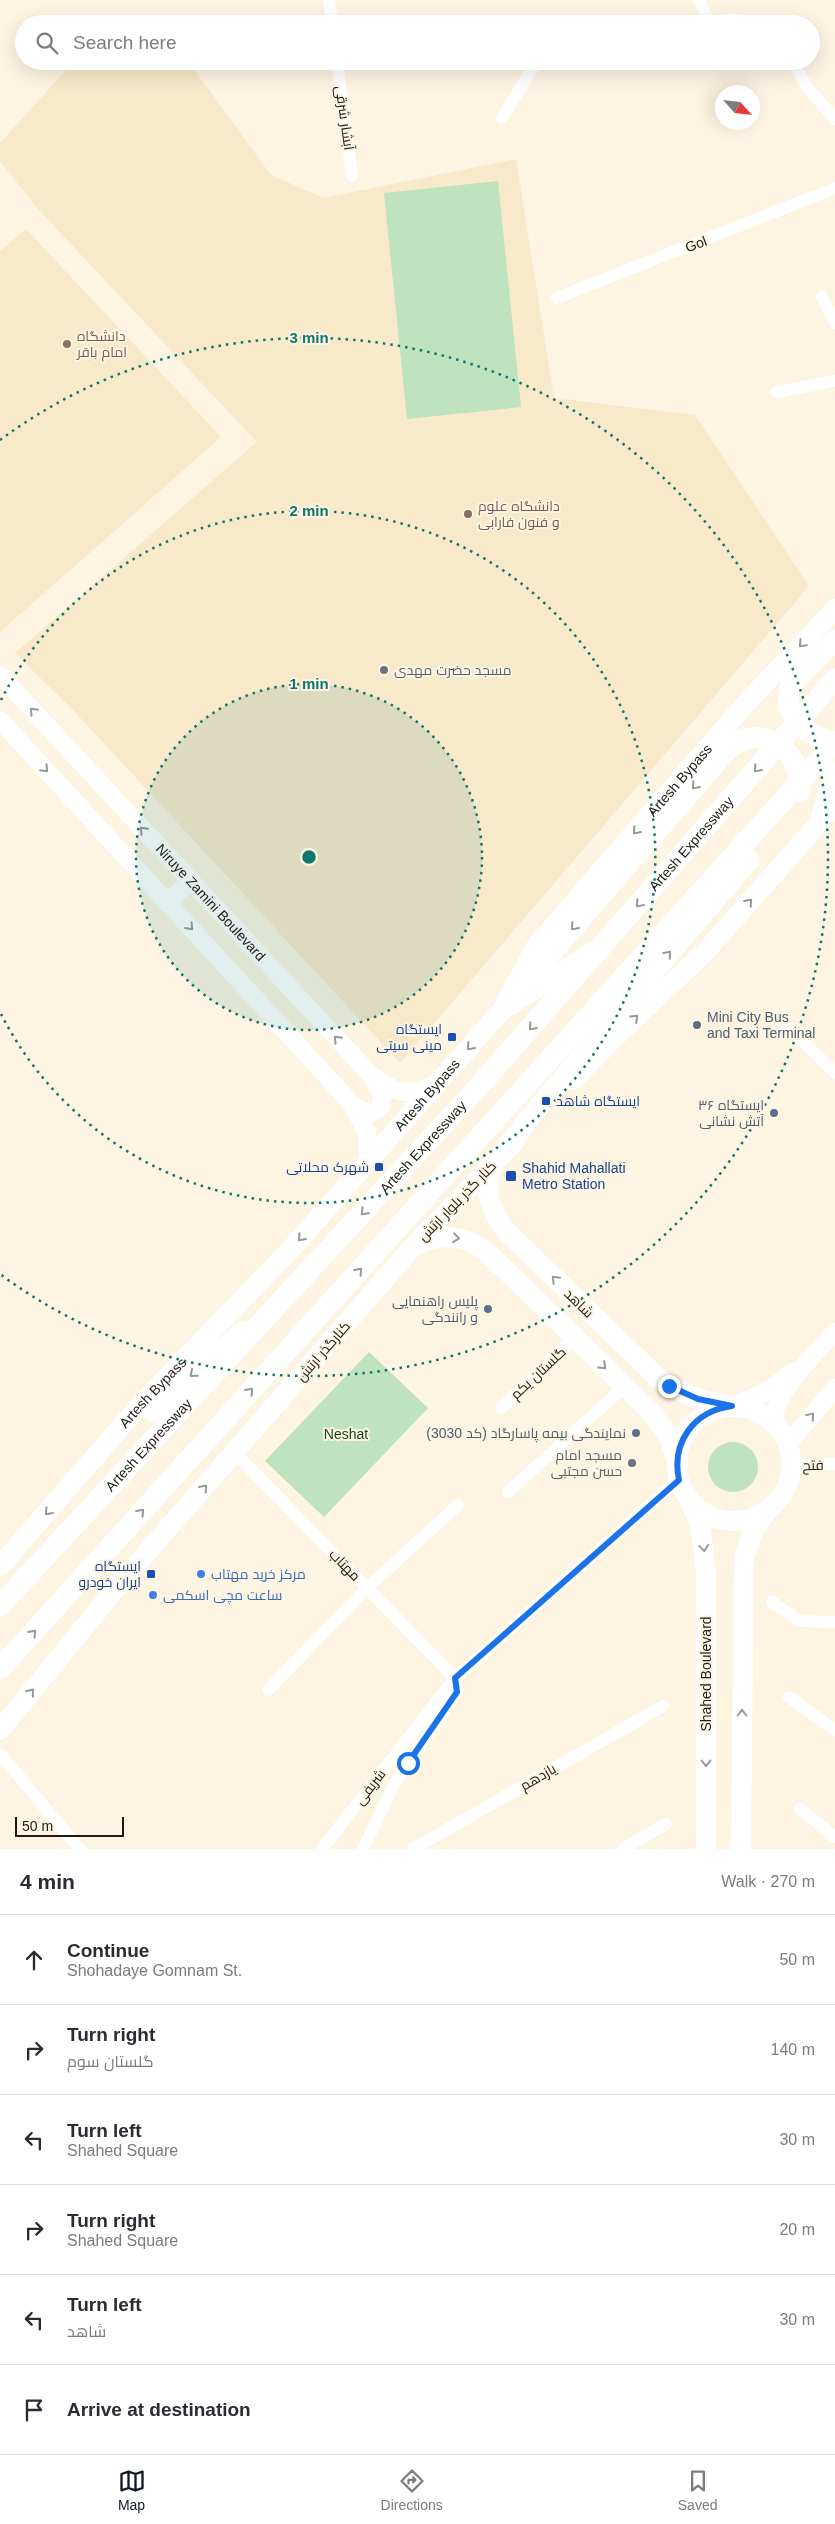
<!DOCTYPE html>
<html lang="en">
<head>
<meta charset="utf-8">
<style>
	body { margin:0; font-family:Helvetica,Cairo,sans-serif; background:#f2f2f3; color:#2b2b33 }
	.compass { position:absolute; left:715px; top:85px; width:45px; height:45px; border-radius:50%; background:#fff; box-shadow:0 5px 20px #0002; rotate:117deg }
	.scale { position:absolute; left:15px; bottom:12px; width:109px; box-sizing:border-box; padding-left:5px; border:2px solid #1f1b13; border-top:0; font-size:14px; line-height:18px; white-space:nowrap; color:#1f1b13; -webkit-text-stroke:4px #fdf4e2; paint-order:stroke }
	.stop { position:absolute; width:15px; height:15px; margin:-11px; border:4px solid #1a73e8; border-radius:50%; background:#fff }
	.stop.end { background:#1a73e8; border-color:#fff; box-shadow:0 1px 5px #0008 }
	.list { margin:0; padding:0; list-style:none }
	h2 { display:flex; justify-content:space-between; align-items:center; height:65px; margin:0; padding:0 20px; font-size:21px }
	h2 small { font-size:16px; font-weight:400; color:#7c7c81 }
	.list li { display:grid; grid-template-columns:32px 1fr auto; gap:15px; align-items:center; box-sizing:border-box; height:90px; padding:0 20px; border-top:1px solid #e1e1e2 }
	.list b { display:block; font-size:19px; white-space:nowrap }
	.list p { margin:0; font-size:16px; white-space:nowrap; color:#7c7c81 }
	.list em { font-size:16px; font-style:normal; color:#7c7c81 }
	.icon { flex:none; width:28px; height:28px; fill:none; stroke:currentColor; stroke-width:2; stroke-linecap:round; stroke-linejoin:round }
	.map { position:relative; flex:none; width:835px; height:1849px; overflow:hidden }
	.search { position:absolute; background:#fff; box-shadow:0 5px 20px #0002; left:15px; right:15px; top:15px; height:55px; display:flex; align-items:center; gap:12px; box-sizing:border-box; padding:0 18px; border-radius:28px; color:#7c7c81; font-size:19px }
	.sheet { height:605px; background:#fff }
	nav { display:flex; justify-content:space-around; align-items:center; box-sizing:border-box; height:70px; border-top:1px solid #e1e1e2; background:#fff; font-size:14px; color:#7c7c81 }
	nav a { display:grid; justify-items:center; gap:2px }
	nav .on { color:#111827 }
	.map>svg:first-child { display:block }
</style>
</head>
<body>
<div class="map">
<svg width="835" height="1849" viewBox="0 0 835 1849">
	<rect width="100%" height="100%" fill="#fdf4e2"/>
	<g fill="#f9e9cb">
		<path d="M102,61H188L271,175L324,198L516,159L554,398L695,415L809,586L400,1063L73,710L15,653L257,442L38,209L0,161V143L67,69Z"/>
		<path d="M26,229L221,437L0,632V251Z"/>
	</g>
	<g fill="#bfe2bf">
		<path d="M498,181L521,407L407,419L384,193Z"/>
		<path d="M369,1352L428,1408L324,1517L265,1461Z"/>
		<circle cx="733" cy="1467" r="25"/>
	</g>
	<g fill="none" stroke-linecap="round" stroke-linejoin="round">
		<g stroke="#fff" stroke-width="12">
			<path d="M329,0L332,24"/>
			<path d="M699,0L709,22"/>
			<path d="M699,24L733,19L756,24"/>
			<path d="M337,61L352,175"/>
			<path d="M792,61L807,87L835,119"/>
			<path d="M502,118L534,66L542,61"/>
			<path d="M822,297L835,323"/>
			<path d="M557,298L835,188"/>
			<path d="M777,392L835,381"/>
			<path d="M783,1022L835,1073"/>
			<path d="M501,1408L575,1338"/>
			<path d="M235,1453L455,1678"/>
			<path d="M791,1465L835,1464"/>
			<path d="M508,1492L624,1387"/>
			<path d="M772,1602L800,1621L835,1622"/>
			<path d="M268,1690L367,1588L458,1505"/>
			<path d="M789,1697L835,1730"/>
			<path d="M0,1754L80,1849"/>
			<path d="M800,1809L835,1837"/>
			<path d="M322,1849L455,1678L679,1479"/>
			<path d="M363,1849L396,1781L457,1692L455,1678"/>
			<path d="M413,1849L663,1706"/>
			<path d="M623,1849L666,1824"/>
		</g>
		<g stroke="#fff" stroke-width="18">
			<path id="s1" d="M0,675L370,1074C400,1095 403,1097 437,1084"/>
			<path d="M0,720L352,1104L367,1133L368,1162"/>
			<path d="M167,903L190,882"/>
			<path d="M352,1104C363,1111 370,1118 381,1106L382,1094L372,1077"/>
			<path d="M732,1406L766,1392L793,1372"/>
			<path d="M780,1429C778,1424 775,1419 775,1414C779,1387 817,1352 835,1332"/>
			<path d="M788,1444L835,1388"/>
		</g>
		<g stroke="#fff" stroke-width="20">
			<path d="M820,819L835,771"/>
			<path d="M510,1005L591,953"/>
			<path d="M573,1080L612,1040L705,952L835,805"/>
			<path d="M495,1164C481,1188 491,1213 507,1232L660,1380L690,1396L732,1406"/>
			<path d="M416,1246C441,1232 466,1235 488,1253L651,1412L669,1437L677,1461"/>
			<circle cx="734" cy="1464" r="57"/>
			<path d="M152,1411L243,1331"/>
			<path d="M690,1501L700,1525L706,1571V1849"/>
			<path id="s2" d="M0,1566L141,1404L291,1249L502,1010L537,945L749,700L835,609"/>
			<path d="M0,1730L117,1587L410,1250L515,1141"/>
			<path d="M741,1849L744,1557L752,1533L767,1511"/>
		</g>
		<g stroke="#fff" stroke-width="21">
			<path d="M835,640L790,686C781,716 808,738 835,742"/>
			<path d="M502,1010L721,757C728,749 735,742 746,739C778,730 804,763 799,792"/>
			<path d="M503,1153L529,1118L749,860"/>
			<path id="s3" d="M0,1606L481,1084L835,679"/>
			<path d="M0,1669L835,743"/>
		</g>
	</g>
	<defs><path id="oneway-chevron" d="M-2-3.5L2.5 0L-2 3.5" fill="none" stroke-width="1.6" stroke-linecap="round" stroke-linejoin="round" transform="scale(1.25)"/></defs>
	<g stroke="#9a9895">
		<use href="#oneway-chevron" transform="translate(802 644) rotate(133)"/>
		<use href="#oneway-chevron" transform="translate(33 711) rotate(-133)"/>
		<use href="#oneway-chevron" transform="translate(45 769) rotate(47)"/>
		<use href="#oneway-chevron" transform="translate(757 769) rotate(131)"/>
		<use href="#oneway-chevron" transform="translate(695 786) rotate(131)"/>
		<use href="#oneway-chevron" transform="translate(143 830) rotate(-133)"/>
		<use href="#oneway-chevron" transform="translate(636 831) rotate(131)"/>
		<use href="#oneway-chevron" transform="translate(749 902) rotate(-49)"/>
		<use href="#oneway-chevron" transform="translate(639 904) rotate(131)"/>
		<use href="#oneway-chevron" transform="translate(190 927) rotate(48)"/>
		<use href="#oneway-chevron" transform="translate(574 927) rotate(131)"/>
		<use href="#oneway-chevron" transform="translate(668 954) rotate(-50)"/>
		<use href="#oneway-chevron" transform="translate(635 1018) rotate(-43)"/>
		<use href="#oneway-chevron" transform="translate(532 1027) rotate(131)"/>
		<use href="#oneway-chevron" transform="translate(337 1039) rotate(-133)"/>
		<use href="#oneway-chevron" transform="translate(470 1047) rotate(131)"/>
		<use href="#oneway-chevron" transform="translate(364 1212) rotate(133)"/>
		<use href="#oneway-chevron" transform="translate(301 1238) rotate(132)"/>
		<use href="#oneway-chevron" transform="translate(456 1238) rotate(7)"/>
		<use href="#oneway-chevron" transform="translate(359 1271) rotate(-48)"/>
		<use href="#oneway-chevron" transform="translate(555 1279) rotate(-135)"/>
		<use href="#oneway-chevron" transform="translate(603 1366) rotate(44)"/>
		<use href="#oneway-chevron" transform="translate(193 1374) rotate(139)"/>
		<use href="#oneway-chevron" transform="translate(250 1391) rotate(-48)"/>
		<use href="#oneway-chevron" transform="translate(811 1416) rotate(-50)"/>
		<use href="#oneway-chevron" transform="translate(204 1488) rotate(-49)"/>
		<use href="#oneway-chevron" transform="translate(48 1512) rotate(132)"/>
		<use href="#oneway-chevron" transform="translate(141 1512) rotate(-48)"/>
		<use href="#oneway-chevron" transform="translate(704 1548) rotate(82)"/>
		<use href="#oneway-chevron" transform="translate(33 1633) rotate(-48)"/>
		<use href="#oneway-chevron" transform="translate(31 1692) rotate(-51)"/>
		<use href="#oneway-chevron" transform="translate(742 1713) rotate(-90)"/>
		<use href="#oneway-chevron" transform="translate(706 1763) rotate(90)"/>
	</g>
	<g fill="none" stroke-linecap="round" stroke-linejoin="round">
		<path stroke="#1a73e8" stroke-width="6" d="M408,1763L457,1692L455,1678L679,1480C671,1442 694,1411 732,1406L698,1399L669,1386"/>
	</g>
	<circle cx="309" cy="857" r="173" fill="#0f766e" fill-opacity=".12"/>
	<g fill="none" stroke="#0f766e" stroke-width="2.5" stroke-dasharray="2.5 5">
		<circle cx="309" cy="857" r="173"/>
		<path d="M1 700A346 346 0 1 1 1 1014"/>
		<path d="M0 440A519 519 0 1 1 0 1274"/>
	</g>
	<g fill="#8d6e63" stroke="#fdf4e2" stroke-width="2">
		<circle cx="67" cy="344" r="5"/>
		<circle cx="468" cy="514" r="5"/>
	</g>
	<g fill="#6b7280" stroke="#fdf4e2" stroke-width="2">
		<circle cx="384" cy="670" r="5"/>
		<circle cx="632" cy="1463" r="5"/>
	</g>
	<g fill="#5c6f8a" stroke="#fdf4e2" stroke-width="2">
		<circle cx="697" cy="1025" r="5"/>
		<circle cx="774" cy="1113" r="5"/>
		<circle cx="488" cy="1309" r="5"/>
		<circle cx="636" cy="1433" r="5"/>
	</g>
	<g fill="#1a4fb4" stroke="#fdf4e2" stroke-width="2">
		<rect x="447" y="1032" width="10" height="10" rx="2.5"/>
		<rect x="541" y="1096" width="10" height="10" rx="2.5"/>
		<rect x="374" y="1162" width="10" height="10" rx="2.5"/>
		<rect x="505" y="1170" width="12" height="12" rx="2.5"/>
		<rect x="146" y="1569" width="10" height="10" rx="2.5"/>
	</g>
	<g fill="#3f7fe0" stroke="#fdf4e2" stroke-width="2">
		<circle cx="201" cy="1574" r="5"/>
		<circle cx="153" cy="1595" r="5"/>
	</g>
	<g text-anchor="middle" stroke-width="4" stroke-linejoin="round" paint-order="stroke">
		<g font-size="14" fill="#1f1b13" stroke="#fdf4e2">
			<text transform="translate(345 118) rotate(82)" y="5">آبشار شرقی</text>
			<text transform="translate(696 244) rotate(-21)" y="5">Gol</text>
			<text dy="5" stroke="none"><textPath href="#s2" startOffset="1041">Artesh Bypass</textPath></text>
			<text dy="5" stroke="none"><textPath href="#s3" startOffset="1029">Artesh Expressway</textPath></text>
			<text dy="5" stroke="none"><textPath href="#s1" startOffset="310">Niruye Zamini Boulevard</textPath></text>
			<text dy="5" stroke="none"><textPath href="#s2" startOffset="636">Artesh Bypass</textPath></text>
			<text dy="5" stroke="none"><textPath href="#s3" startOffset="624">Artesh Expressway</textPath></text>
			<text transform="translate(457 1201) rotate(-46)" y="5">کنار گذر بلوار ارتش</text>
			<text transform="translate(579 1303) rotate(45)" y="5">شاهد</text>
			<text transform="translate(323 1351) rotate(-49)" y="5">کنارگذر ارتش</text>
			<text transform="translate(538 1373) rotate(-43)" y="5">گلستان یکم</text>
			<text dy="5" stroke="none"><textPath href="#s2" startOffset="231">Artesh Bypass</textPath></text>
			<text dy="5" stroke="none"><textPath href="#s3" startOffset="219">Artesh Expressway</textPath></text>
			<text transform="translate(813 1465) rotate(-1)" y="5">فتح</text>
			<text transform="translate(345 1565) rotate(46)" y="5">مهتاب</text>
			<text transform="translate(706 1674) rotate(-90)" y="5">Shahed Boulevard</text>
			<text transform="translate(538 1777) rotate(-30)" y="5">یازدهم</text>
			<text transform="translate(370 1787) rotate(-52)" y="5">شریفی</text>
		</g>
		<g font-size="14" fill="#785e54" stroke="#fdf4e2" text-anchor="start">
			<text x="77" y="341">دانشگاه<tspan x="77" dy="16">امام باقر</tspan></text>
			<text x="478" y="511">دانشگاه علوم<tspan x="478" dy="16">و فنون فارابی</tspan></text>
		</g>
		<g font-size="14" fill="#5b616d" stroke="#fdf4e2" text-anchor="start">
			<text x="394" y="675">مسجد حضرت مهدی</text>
			<text x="622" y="1460" text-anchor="end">مسجد امام<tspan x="622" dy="16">حسن مجتبی</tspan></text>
		</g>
		<g font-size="14" fill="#4e5e75" stroke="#fdf4e2" text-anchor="end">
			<text x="707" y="1022" text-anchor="start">Mini City Bus<tspan x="707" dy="16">and Taxi Terminal</tspan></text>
			<text x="764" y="1110">ایستگاه ۳۶<tspan x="764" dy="16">آتش نشانی</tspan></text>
			<text x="478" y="1306">پلیس راهنمایی<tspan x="478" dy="16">و رانندگی</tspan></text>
			<text x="626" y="1438">نمایندگی بیمه پاسارگاد (کد 3030)</text>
		</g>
		<g font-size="14" fill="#164399" stroke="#fdf4e2" text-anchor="end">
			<text x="442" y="1034">ایستگاه<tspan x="442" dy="16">مینی سیتی</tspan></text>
			<text x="556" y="1106" text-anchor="start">ایستگاه شاهد</text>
			<text x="369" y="1172">شهرک محلاتی</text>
			<text x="522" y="1173" text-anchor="start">Shahid Mahallati<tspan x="522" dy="16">Metro Station</tspan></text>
			<text x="141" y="1571">ایستگاه<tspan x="141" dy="16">ایران خودرو</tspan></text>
		</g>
		<g font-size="14" fill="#114b18" stroke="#fdf4e2">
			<text x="346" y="1439">Neshat</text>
		</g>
		<g font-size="14" fill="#366cbe" stroke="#fdf4e2" text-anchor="start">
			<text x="211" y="1579">مرکز خرید مهتاب</text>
			<text x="163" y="1600">ساعت مچی اسکمی</text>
		</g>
	</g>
	<circle cx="309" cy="857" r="8" fill="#0f766e" stroke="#fdf4e2" stroke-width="2.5"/>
	<g font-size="15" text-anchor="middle" font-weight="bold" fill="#0f766e" stroke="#fdf4e2" stroke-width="4" stroke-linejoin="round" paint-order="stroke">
		<text x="309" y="343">3 min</text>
		<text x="309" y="516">2 min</text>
		<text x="309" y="689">1 min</text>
	</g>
</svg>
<svg class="compass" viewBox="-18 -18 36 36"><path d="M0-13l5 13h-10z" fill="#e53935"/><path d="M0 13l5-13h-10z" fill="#7c7c81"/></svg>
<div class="scale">50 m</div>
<div class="stop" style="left:408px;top:1763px"></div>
<div class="stop end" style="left:669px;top:1386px"></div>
<div class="search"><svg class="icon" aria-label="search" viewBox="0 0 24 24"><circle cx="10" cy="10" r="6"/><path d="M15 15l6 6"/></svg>Search here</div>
</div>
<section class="sheet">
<h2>4 min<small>Walk · 270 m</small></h2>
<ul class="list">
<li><svg class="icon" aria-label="ahead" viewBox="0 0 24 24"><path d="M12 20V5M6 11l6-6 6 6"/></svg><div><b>Continue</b><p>Shohadaye Gomnam St.</p></div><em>50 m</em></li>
<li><svg class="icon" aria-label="right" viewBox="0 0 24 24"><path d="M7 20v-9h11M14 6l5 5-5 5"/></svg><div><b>Turn right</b><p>گلستان سوم</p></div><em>140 m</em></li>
<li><svg class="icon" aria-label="left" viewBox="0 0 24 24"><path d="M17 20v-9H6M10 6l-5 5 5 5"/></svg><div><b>Turn left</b><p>Shahed Square</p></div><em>30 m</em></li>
<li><svg class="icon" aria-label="right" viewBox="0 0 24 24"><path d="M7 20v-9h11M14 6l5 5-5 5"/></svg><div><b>Turn right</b><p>Shahed Square</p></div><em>20 m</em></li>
<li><svg class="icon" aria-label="left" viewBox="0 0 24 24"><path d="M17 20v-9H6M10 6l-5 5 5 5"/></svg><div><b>Turn left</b><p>شاهد</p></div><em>30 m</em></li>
<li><svg class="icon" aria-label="arrive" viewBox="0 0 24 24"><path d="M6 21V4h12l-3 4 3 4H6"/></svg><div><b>Arrive at destination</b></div></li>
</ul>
</section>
<nav>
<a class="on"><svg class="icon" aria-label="map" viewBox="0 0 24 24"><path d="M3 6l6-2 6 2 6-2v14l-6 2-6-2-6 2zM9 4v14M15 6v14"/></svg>Map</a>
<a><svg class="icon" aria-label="directions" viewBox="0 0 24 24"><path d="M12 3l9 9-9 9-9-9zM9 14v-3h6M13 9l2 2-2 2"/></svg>Directions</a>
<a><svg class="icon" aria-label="saved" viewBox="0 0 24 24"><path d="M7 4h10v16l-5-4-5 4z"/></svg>Saved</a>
</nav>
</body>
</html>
